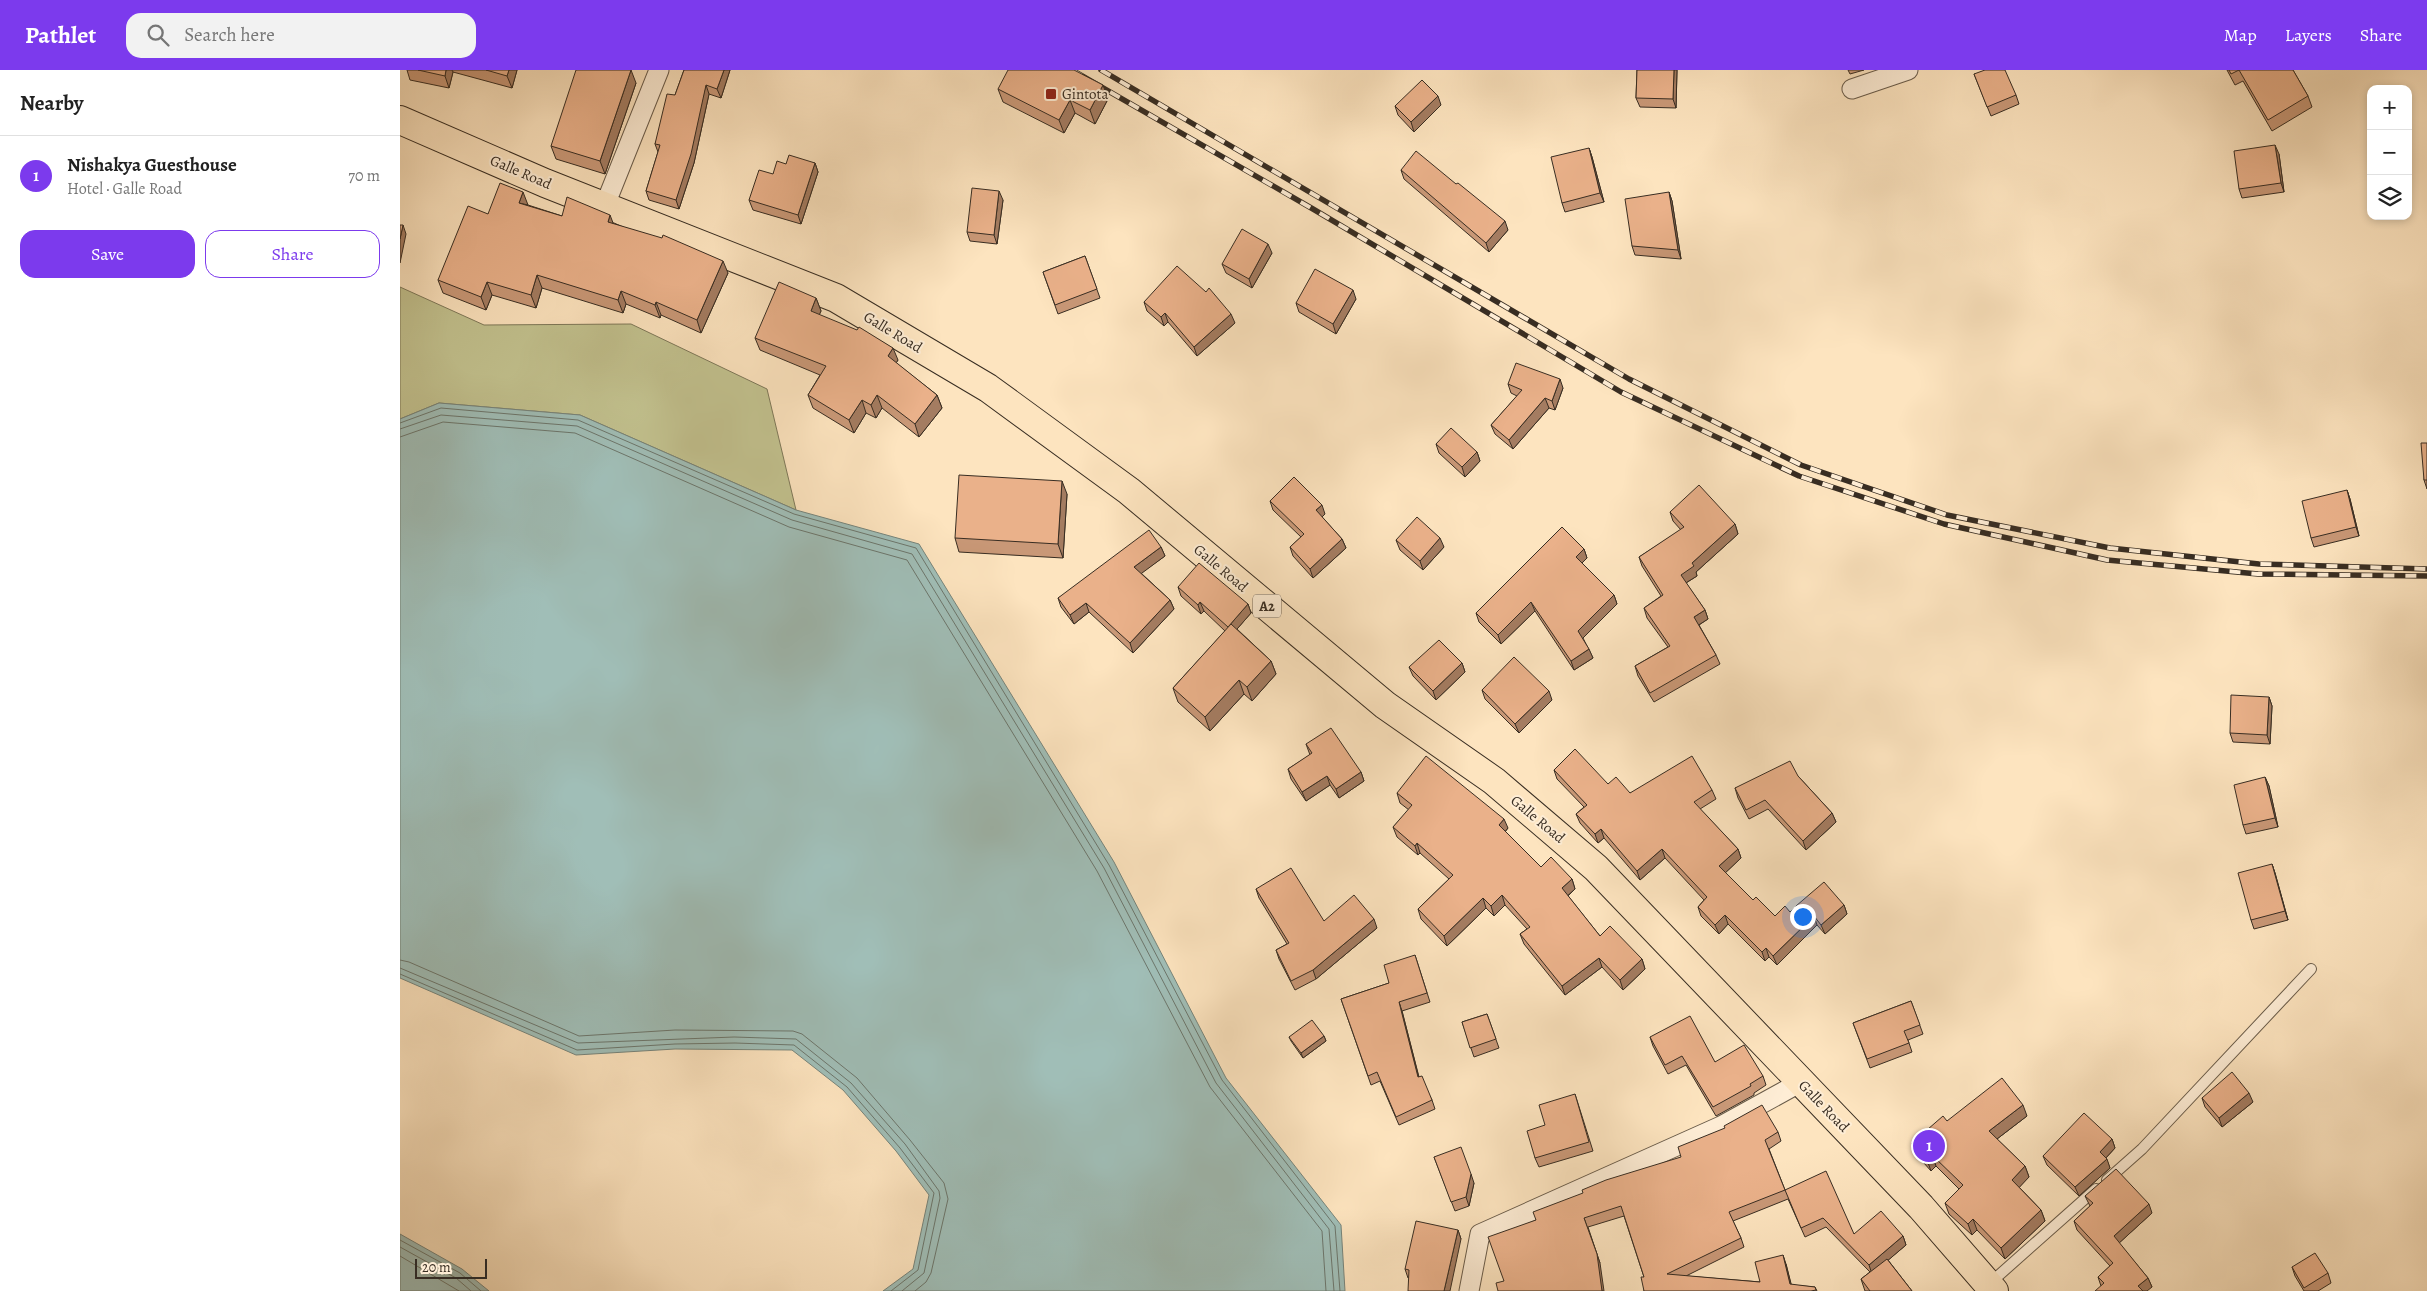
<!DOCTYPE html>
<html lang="en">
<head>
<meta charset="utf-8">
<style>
	body { margin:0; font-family:Alegreya,serif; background:#f2f2f2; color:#222 }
	.controls { position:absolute; right:15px; top:15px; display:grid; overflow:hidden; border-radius:10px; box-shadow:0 2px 8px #0003 }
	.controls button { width:45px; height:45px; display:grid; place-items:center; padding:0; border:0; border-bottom:1px solid #e0e0e0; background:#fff; color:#222; font:25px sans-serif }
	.scale { position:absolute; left:15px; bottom:12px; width:72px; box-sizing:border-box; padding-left:5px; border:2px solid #382d22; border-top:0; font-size:14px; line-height:18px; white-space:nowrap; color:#382d22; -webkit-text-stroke:4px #feedd5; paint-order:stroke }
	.you { position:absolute; left:1402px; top:846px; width:18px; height:18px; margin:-12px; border:4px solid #fff; border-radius:50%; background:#1a73e8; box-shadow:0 0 0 8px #1a73e833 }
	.badge { display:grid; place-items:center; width:32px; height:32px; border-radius:50%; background:#7c3aed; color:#fff; font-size:16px; font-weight:700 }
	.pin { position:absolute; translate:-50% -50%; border:2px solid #fff; box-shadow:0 1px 5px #0006 }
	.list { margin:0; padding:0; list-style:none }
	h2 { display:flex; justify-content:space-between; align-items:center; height:65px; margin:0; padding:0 20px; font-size:21px }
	h2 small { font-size:16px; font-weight:400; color:#767676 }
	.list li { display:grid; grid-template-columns:32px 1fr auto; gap:15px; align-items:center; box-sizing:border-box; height:80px; padding:0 20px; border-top:1px solid #e0e0e0 }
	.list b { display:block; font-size:19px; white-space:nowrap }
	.list p { margin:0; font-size:16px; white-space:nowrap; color:#767676 }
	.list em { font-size:16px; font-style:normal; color:#767676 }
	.actions { display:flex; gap:10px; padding:15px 20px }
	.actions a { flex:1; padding:11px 0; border:1px solid #7c3aed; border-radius:15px; text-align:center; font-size:18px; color:#7c3aed }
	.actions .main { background:#7c3aed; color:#fff }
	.icon { flex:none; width:28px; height:28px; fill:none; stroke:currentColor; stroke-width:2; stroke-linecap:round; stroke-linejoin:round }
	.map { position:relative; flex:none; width:2027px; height:1221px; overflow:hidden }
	header { display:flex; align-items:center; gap:30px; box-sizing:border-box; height:70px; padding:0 25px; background:#7c3aed; color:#fff }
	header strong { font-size:24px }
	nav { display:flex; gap:28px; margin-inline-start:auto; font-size:18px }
	.search { width:350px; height:45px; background:#f2f2f2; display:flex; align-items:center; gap:12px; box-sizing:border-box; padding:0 18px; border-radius:15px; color:#767676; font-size:19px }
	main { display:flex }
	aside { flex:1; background:#fff }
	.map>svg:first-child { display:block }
</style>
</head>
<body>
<header>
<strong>Pathlet</strong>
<div class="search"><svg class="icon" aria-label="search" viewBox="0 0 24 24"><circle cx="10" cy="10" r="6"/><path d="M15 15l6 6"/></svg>Search here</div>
<nav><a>Map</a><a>Layers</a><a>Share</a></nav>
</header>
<main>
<aside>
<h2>Nearby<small></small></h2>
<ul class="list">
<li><span class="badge">1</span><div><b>Nishakya Guesthouse</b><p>Hotel · Galle Road</p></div><em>70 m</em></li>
</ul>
<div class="actions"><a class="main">Save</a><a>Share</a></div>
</aside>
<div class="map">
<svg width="2027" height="1221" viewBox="0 0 2027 1221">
	<rect width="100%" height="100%" fill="#fde4bf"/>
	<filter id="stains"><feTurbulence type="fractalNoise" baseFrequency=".004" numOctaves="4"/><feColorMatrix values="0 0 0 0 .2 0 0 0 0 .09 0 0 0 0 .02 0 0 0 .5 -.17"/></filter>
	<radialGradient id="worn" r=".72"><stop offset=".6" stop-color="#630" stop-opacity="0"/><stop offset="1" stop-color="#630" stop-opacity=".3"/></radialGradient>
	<path fill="#c3c390" stroke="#7e7859" d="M0,217L84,255L231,254L367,319L396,440L180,345L39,333L0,349Z"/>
	<g fill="#a0beb7" stroke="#76847b">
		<path d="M39,333L180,345L396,440L519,474L714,792L826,1008L941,1155L945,1221H483L513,1199L529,1125L496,1081L443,1020L392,980L275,979L176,985L0,908V349Z"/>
		<path d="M0,1164L62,1199L89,1221H0Z"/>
	</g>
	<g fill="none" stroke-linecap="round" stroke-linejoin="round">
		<g stroke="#6c766c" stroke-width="1">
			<path d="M0,353L41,338L178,350L394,444L516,478L709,795L822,1010L935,1156L940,1221"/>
			<path d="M0,359L41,345L177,356L392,450L512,484L704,798L816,1013L929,1159L934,1221"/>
			<path d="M0,367L43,352L175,363L389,457L507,490L697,801L810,1017L922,1161L926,1221"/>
			<path d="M0,890L9,892L179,966L275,960L393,961L402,964L457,1008L510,1070L544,1113L548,1129L531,1203L526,1212L515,1221"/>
			<path d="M0,898L178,973L334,967L396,969L451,1013L505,1074L539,1121L540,1128L524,1203L502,1221"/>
			<path d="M0,904L177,980L275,974L335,973L394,975L447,1017L500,1078L534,1123L518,1200L491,1221"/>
			<path d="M0,1170L60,1203L81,1221"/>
			<path d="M0,1177L56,1208L71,1221"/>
			<path d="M0,1186L59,1221"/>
		</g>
		<g stroke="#695b49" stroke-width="12">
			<g id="service">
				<path d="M1707,1110L1742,1079L1911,899"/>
				<path d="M1589,1214L1696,1119"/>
			</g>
		</g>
		<g stroke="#695b49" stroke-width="21">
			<g id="minor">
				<path d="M1452,19L1508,0"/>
				<path d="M205,135L259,0"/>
				<path d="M1069,1221L1080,1164L1321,1056L1401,1012"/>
			</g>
		</g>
		<g stroke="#382d22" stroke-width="30">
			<path id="trunk" d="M0,50L145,113L436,228L588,318L729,421L985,635L1094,711L1196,798L1521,1137L1594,1221"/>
		</g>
		<use href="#service" stroke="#feedd5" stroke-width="10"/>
		<use href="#minor" stroke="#feedd5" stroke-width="19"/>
		<use href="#trunk" stroke="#fde4bf" stroke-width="28"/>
		<g stroke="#382d22" stroke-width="5.5">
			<g id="rail">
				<path d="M672,0L913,139L1221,322L1399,406L1544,454L1707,490L1858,504L2027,506"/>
				<path d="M701,0L1229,309L1401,395L1547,445L1710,478L1859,494L2027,499"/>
			</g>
		</g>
		<use href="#rail" stroke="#feedd5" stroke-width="4" stroke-dasharray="11" stroke-linecap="butt"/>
	</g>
	<g fill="#c99877" stroke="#382d22">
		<path d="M7,0H117L112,18L53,2L49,18L10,10Z"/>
		<path d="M284,0H330L321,28L309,24L294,93L279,139L249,130L246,121L258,82L255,74L275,25Z"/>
		<path d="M1237,0H1277L1276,38L1240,37L1236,28Z"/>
		<path d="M1448,0H1464L1450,4Z"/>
		<path d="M1827,0H1893L1908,26L1912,37L1872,61L1843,11L1835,15Z"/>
		<path d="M1574,4L1616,25L1619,34L1591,46Z"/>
		<path d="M236,13L205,104L156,89L151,76Z"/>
		<path d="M703,15L708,29L695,54L675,43L664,63L603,32L598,19Z"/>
		<path d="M1041,35L1014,62L998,45L995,36Z"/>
		<path d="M1189,78L1192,87L1204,132L1165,142L1162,133Z"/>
		<path d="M1879,84L1884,122L1842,128L1839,119Z"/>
		<path d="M415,93L418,102L401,154L353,140L349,130L373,104L386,94Z"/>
		<path d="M1001,100L1056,114L1108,160L1089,182L1004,109Z"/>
		<path d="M1269,122L1272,131L1281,189L1235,185L1232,176Z"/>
		<path d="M603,130L597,174L570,171L567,162Z"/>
		<path d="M128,135L162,146L214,153L328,203L301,263L261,245L260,248L226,234L223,243L142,218L136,238L92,225L86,240L43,223L38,210L88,144Z"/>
		<path d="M872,183L852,218L826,203L822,194Z"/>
		<path d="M685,186L700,228L658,244L643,202Z"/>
		<path d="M416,228L421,241L419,245L498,290L496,293L537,325L542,338L519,367L482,338L476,348L466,343L454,363L413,338L408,325L420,305L360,280L355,268Z"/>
		<path d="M956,229L936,264L899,242L896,233Z"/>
		<path d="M744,232L835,253L797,286L768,252L764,256L747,241Z"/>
		<path d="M1108,314L1163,318L1155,340L1149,338L1113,379L1095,364L1091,355L1117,326L1111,323Z"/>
		<path d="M2027,373V419L2024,410Z"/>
		<path d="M1036,374L1077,382L1080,391L1065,407L1039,383Z"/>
		<path d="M1947,420L1950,429L1959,466L1914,477L1911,468Z"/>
		<path d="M667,424L663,488L559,482L555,468Z"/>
		<path d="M870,431L925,444L922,447L942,469L946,478L913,508L893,486L890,477L901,467L873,440Z"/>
		<path d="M1270,442L1335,454L1338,464L1296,502L1297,506L1286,513L1305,540L1308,549L1299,555L1316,585L1320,594L1254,632L1238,606L1235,596L1268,577L1247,548L1244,538L1261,526L1242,496L1239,487L1281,460L1273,451Z"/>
		<path d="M996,470L1044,477L1023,500L1000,480Z"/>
		<path d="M761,477L765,486L741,503L770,530L774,539L733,583L689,542L674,554L661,537L658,528Z"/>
		<path d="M1184,479L1187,488L1182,493L1214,525L1217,534L1183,568L1193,588L1174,600L1135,541L1101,574L1079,552L1076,543Z"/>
		<path d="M778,517L848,534L851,543L837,559L871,591L876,604L852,631L844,624L810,661L778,632L773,618L825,561L804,541L801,544L781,526Z"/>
		<path d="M1062,593L1065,602L1036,630L1013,606L1009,597Z"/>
		<path d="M1082,620L1152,630L1119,663L1085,629Z"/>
		<path d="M1869,627L1872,636L1870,674L1833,672L1830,663Z"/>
		<path d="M906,674L961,702L964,711L939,728L930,715L906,731L891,709L888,699L910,685Z"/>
		<path d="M1154,700L1208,714L1230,723L1312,720L1316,729L1300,739L1338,779L1341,788L1325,803L1353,830L1375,846L1390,842L1398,843L1396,836L1444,835L1447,844L1425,864L1417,855L1377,895L1369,887L1365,891L1328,854L1319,864L1301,846L1298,837L1304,830L1265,788L1240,810L1204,768L1198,773L1180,753L1176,744L1184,737L1157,709Z"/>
		<path d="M1398,706L1432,743L1436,752L1406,780L1368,739L1349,749L1338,728L1335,718Z"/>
		<path d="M1865,707L1869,716L1878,757L1846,764L1843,755Z"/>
		<path d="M997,723L1108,758L1105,762L1141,797L1172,809L1175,819L1168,826L1200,866L1242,889L1245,899L1223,920L1202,897L1165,925L1124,874L1120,864L1127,859L1105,835L1094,846L1086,838L1047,876L1021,849L1018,839L1049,809L1020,783L1018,785L997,767L993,757L1009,740L1000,733Z"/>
		<path d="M1872,794L1875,803L1888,850L1854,859L1851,850Z"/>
		<path d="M856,819L924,851L977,858L916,909L895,920L879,889L876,880L887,874L859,828Z"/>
		<path d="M1015,885L1030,932L1002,941L1019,1007L1032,1030L1035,1039L999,1055L980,1011L971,1015L941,929L989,913Z"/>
		<path d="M1511,931L1523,964L1508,970L1512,982L1470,998L1453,953Z"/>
		<path d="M1087,944L1099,978L1074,987L1062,952Z"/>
		<path d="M924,966L926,971L903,988L891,971L889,967Z"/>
		<path d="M1250,967L1315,992L1363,1006L1366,1015L1354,1023V1025L1316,1046L1286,995L1268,1004L1253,976Z"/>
		<path d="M1175,1024L1193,1081L1139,1097L1135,1088L1145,1055Z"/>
		<path d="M1802,1028L1853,1032L1822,1057L1805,1037Z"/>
		<path d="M1627,1046L1597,1069L1625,1096L1629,1107L1619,1117L1641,1140L1645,1151L1605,1189L1577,1160L1572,1165L1549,1144L1545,1133L1559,1119L1536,1096L1531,1101L1516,1084L1512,1073L1547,1051Z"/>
		<path d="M1378,1062L1381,1071L1369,1079L1385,1120L1454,1164L1503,1166L1506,1175L1488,1190L1512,1221H1465L1461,1209L1470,1202L1426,1157L1405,1167L1388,1129L1333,1151L1341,1168L1344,1177L1286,1206L1360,1212L1386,1194L1391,1215L1415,1217L1417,1221H1244V1207L1224,1146L1188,1157L1200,1193L1104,1211L1136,1150Z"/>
		<path d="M1712,1069L1715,1078L1706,1088L1710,1098L1679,1126L1647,1095L1643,1086Z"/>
		<path d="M1034,1087L1074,1113L1069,1136L1055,1141Z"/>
		<path d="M1685,1126L1752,1143L1719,1173L1748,1208L1752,1217L1701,1216L1698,1207L1710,1196L1677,1160L1674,1151L1690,1136Z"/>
		<path d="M1058,1160L1061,1169L1008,1208L1005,1199Z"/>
		<path d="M1892,1197L1928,1203L1931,1213L1918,1221H1904L1895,1206Z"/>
	</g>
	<g fill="#a47c61" stroke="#382d22">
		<path d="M46,0H52L53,2L49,18L45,6Z"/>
		<path d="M109,0H117L112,18L107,6Z"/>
		<path d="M231,0L236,13L205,104L200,91Z"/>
		<path d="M324,0H330L321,28L317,19Z"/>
		<path d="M1274,0H1277L1276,38L1273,29Z"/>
		<path d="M306,15L309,24L294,93L279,139L276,130Z"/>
		<path d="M703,15L708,29L695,54L690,40Z"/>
		<path d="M1038,26L1041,35L1014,62L1011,52Z"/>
		<path d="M670,30L675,43L664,63L659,50Z"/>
		<path d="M1875,75L1879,84L1884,122L1881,113Z"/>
		<path d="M1189,78L1192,87L1204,132L1200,123Z"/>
		<path d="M415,93L418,102L401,154L398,145Z"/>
		<path d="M599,121L603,130L597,174L594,165Z"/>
		<path d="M123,122L128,135L119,133Z"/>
		<path d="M1269,122L1272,131L1281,189L1278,180Z"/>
		<path d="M210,145L215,158L208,152Z"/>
		<path d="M1105,151L1108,160L1089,182L1086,173Z"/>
		<path d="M3,155L6,164L0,193V169Z"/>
		<path d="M868,174L872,183L852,218L849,209Z"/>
		<path d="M323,191L328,203L301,263L297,250Z"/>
		<path d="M137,205L142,218L136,238L131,225Z"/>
		<path d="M87,212L92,225L86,240L81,227Z"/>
		<path d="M953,220L956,229L936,264L933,254Z"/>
		<path d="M221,221L226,234L223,243L218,230Z"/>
		<path d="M416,228L421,241L415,254L411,241Z"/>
		<path d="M256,232L261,245L260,248L255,235Z"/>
		<path d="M765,243L768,252L764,256L761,247Z"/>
		<path d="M831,244L835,253L797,286L794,277Z"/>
		<path d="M493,278L498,290L492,299L488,286Z"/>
		<path d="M1160,309L1163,318L1155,340L1152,331Z"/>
		<path d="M477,325L482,338L476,348L471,335Z"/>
		<path d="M537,325L542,338L519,367L515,354Z"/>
		<path d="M1145,328L1149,338L1113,379L1109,370Z"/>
		<path d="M462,330L466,343L454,363L449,350Z"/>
		<path d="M1077,382L1080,391L1065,407L1062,397Z"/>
		<path d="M662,411L667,424L663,488L658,474Z"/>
		<path d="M1947,420L1950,429L1959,466L1956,457Z"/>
		<path d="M922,435L925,444L920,449L916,440Z"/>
		<path d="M1335,454L1338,464L1296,502L1297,506L1284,514L1281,505L1292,493Z"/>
		<path d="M1040,468L1044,477L1023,500L1020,491Z"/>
		<path d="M942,469L946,478L913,508L910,499Z"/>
		<path d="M761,477L765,486L738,506L734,497Z"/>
		<path d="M1184,479L1187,488L1179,496L1176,487Z"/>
		<path d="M1214,525L1217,534L1181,570L1178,561Z"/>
		<path d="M770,530L774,539L733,583L730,573Z"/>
		<path d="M800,532L804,541L801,544L798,535Z"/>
		<path d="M1131,532L1135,541L1101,574L1098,565Z"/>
		<path d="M686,533L689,542L674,554L670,545Z"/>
		<path d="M848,534L851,543L831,566L828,557Z"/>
		<path d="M1305,540L1308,549L1297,556L1294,547Z"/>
		<path d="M1189,579L1193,588L1174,600L1171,591Z"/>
		<path d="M871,591L876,604L852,631L847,617Z"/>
		<path d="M1062,593L1065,602L1036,630L1033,621Z"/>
		<path d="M839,610L844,624L810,661L805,647Z"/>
		<path d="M1149,621L1152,630L1119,663L1115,654Z"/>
		<path d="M1869,627L1872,636L1870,674L1867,665Z"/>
		<path d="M961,702L964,711L939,728L936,719Z"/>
		<path d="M927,706L930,715L906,731L902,722Z"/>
		<path d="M1865,707L1869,716L1878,757L1875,748Z"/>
		<path d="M1432,743L1436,752L1406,780L1403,771Z"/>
		<path d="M1104,749L1108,758L1102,765L1099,755Z"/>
		<path d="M1201,759L1204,768L1198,773L1195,764Z"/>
		<path d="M1017,773L1020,783L1018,785L1015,776Z"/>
		<path d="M1262,779L1265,788L1240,810L1237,801Z"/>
		<path d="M1338,779L1341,788L1322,806L1319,796Z"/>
		<path d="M1872,794L1875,803L1888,850L1885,841Z"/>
		<path d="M1172,809L1175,819L1165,828L1162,818Z"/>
		<path d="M1102,825L1105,835L1094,846L1091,836Z"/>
		<path d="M1083,828L1086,838L1047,876L1044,866Z"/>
		<path d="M1444,835L1447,844L1425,864L1421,855Z"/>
		<path d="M1325,845L1328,854L1319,864L1315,855Z"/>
		<path d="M1414,846L1417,855L1377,895L1373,886Z"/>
		<path d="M974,849L977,858L916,909L913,900Z"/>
		<path d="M1366,878L1369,887L1365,891L1362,882Z"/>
		<path d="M1199,888L1202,897L1165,925L1162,916Z"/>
		<path d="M1242,889L1245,899L1223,920L1220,910Z"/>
		<path d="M999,932L1002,941L1021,1016L1018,1007Z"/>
		<path d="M924,966L926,971L903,988L901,983Z"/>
		<path d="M1849,1023L1853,1032L1822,1057L1819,1048Z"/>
		<path d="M1623,1035L1627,1046L1593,1072L1589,1061Z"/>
		<path d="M1712,1069L1715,1078L1703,1091L1700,1082Z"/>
		<path d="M1532,1085L1536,1096L1531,1101L1527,1090Z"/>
		<path d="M1707,1089L1710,1098L1679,1126L1675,1117Z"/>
		<path d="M1625,1096L1629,1107L1616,1121L1612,1110Z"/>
		<path d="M1071,1104L1074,1113L1069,1136L1066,1127Z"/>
		<path d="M1749,1134L1752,1143L1717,1175L1714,1166Z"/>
		<path d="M1641,1140L1645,1151L1605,1189L1601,1178Z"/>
		<path d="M1184,1148L1200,1193L1204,1221H1202Z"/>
		<path d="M1573,1149L1577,1160L1572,1165L1568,1154Z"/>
		<path d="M1058,1160L1061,1169L1050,1221H1044Z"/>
		<path d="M1503,1166L1506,1175L1472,1204L1469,1195Z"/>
		<path d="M1383,1185L1386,1194L1393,1221L1390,1214Z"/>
		<path d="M1748,1208L1752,1217L1747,1221H1740L1738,1216Z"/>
	</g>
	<g fill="#eab18a" stroke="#382d22">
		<path d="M18,0H46L45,6Z"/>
		<path d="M86,0H109L107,6Z"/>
		<path d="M176,0H231L200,91L151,76Z"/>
		<path d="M284,0H324L317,19L306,15L291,84L276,130L246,121L260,75L255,74L267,24L275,25Z"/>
		<path d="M608,0H674L703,15L690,40L670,30L659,50L598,19Z"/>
		<path d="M1237,0H1274L1273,29L1236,28Z"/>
		<path d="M1585,0H1605L1616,25L1587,37L1574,4Z"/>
		<path d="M1829,0H1893L1908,26L1868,50L1839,0L1831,4Z"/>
		<path d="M1022,10L1038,26L1011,52L995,36Z"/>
		<path d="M1875,75L1881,113L1839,119L1834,81Z"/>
		<path d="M1189,78L1200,123L1162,133L1151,87Z"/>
		<path d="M1016,81L1056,114L1058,113L1105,151L1086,173L1001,100Z"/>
		<path d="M389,85L415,93L398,145L349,130L359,100L373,104L377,91L386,94Z"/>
		<path d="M100,113L123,122L119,133L162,146L167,127L210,145L208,152L262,168L263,165L323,191L297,250L256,232L255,235L221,221L218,230L137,205L131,225L87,212L81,227L38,210L68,136L88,144Z"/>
		<path d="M572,118L599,121L594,165L567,162Z"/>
		<path d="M1269,122L1278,180L1232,176L1225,129Z"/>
		<path d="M0,155H3L0,169Z"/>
		<path d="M842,159L868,174L849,209L822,194Z"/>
		<path d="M685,186L697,219L655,235L643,202Z"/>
		<path d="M777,196L806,222L809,218L831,244L794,277L765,243L761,247L744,232Z"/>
		<path d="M915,199L953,220L933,254L896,233Z"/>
		<path d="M379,212L416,228L411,241L457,260L459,257L493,278L488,286L537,325L515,354L477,325L471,335L462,330L449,350L408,325L426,296L355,268Z"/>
		<path d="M1116,293L1160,309L1152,331L1145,328L1109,370L1091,355L1122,320L1108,314Z"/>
		<path d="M1051,358L1077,382L1062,397L1036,374Z"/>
		<path d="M2021,373H2027V410H2024Z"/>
		<path d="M559,405L662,411L658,474L555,468Z"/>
		<path d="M894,407L922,435L916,440L942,469L910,499L890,477L904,464L870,431Z"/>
		<path d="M1299,415L1335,454L1292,493L1294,496L1281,505L1305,540L1294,547L1316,585L1250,623L1235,596L1270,576L1244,538L1263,525L1239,487L1284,457L1270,442Z"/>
		<path d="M1947,420L1956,457L1911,468L1902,431Z"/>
		<path d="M1017,447L1040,468L1020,491L996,470Z"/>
		<path d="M1162,457L1184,479L1176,487L1214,525L1178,561L1189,579L1171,591L1131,532L1098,565L1076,543Z"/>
		<path d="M749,460L761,477L734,497L770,530L730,573L686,533L670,545L658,528Z"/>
		<path d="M799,493L848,534L828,557L800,532L798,535L778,517Z"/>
		<path d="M831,554L871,591L847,617L839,610L805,647L773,618Z"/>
		<path d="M1039,570L1062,593L1033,621L1009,597Z"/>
		<path d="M1114,587L1149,621L1115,654L1082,620Z"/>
		<path d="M1831,625L1869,627L1867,665L1830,663Z"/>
		<path d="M931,658L961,702L936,719L927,706L902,722L888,699L912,683L906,674Z"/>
		<path d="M1175,679L1208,714L1216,707L1230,723L1292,686L1312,720L1294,732L1338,779L1319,796L1353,830L1356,827L1375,846L1385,836L1390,842L1394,838L1400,845L1396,836L1424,812L1444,835L1421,855L1414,846L1373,886L1366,878L1362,882L1325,845L1315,855L1298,837L1307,827L1262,779L1237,801L1201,759L1195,764L1176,744L1187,735L1154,700Z"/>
		<path d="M1026,686L1104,749L1099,755L1141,797L1151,787L1172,809L1162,818L1200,866L1210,856L1242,889L1220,910L1199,888L1162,916L1120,864L1130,857L1102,825L1091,836L1083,828L1044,866L1018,839L1053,805L1017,773L1015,776L993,757L1012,735L997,723Z"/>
		<path d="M1390,691L1398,706L1432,743L1403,771L1365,730L1346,740L1335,718Z"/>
		<path d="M1865,707L1875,748L1843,755L1834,715Z"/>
		<path d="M1872,794L1885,841L1851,850L1838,803Z"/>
		<path d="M891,798L924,851L954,825L974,849L913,900L891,911L876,880L889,873L856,819Z"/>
		<path d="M1015,885L1027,923L999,932L1018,1007L1022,1006L1032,1030L996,1047L977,1002L968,1006L941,929L989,913L984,895Z"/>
		<path d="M1511,931L1520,955L1504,961L1509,973L1467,989L1453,953Z"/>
		<path d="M1087,944L1096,969L1070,978L1062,952Z"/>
		<path d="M1290,946L1315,992L1344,975L1363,1006L1350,1014L1351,1016L1313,1037L1282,986L1265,995L1250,967Z"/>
		<path d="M912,950L924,966L901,983L889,967Z"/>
		<path d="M1832,1002L1849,1023L1819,1048L1802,1028Z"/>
		<path d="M1602,1008L1623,1035L1589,1061L1625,1096L1612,1110L1641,1140L1601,1178L1573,1149L1568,1154L1545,1133L1563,1115L1532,1085L1527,1090L1512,1073L1543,1046L1547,1051Z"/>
		<path d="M1175,1024L1189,1072L1135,1088L1127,1061L1145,1055L1139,1035Z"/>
		<path d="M1362,1035L1378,1062L1365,1070L1385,1120L1329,1142L1341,1168L1267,1204L1360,1212L1355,1192L1383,1185L1390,1214L1415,1217L1416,1220L1411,1221H1244L1241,1207H1244L1221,1136L1184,1148L1197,1184L1202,1221H1098L1096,1213L1104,1211L1088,1167L1136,1150L1133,1142L1183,1123L1182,1120L1206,1110L1281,1087L1278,1077L1325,1058L1324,1056Z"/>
		<path d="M1684,1043L1712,1069L1700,1082L1707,1089L1675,1117L1643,1086Z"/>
		<path d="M1061,1077L1071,1104L1066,1127L1051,1132L1034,1087Z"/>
		<path d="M1716,1099L1749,1134L1714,1166L1748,1208L1738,1216L1743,1221H1695L1704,1213L1698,1207L1713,1193L1674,1151L1693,1133L1685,1126Z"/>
		<path d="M1426,1101L1454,1164L1481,1141L1503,1166L1469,1195L1423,1148L1401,1158L1385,1120Z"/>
		<path d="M1016,1151L1058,1160L1044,1221H1008L1009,1200L1005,1199Z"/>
		<path d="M1915,1183L1928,1203L1904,1218L1892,1197Z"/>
		<path d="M1487,1189L1512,1221H1470L1461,1209Z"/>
	</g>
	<rect fill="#8f2418" stroke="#feedd5" stroke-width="2" x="645" y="18" width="12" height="12" rx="2.5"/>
	<g text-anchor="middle" stroke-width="4" stroke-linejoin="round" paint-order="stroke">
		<rect fill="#feedd5" stroke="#736758" stroke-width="1" x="853" y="524.5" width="28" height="23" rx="4"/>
		<g font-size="14" font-weight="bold" fill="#382d22">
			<text x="867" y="541">A2</text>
		</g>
		<g font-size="15" fill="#382d22" stroke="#feedd5" text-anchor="start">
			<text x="662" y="29">Gintota</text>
		</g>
		<g font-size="15" fill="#382d22" stroke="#feedd5">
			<text transform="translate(121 102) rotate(23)" y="5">Galle Road</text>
			<text transform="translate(493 262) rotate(31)" y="5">Galle Road</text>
			<text transform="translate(821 498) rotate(40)" y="5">Galle Road</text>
			<text transform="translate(1138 749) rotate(40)" y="5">Galle Road</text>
			<text transform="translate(1424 1036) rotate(46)" y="5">Galle Road</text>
		</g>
	</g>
	<rect width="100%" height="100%" filter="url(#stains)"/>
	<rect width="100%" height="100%" fill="url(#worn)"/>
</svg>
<div class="controls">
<button>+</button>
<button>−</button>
<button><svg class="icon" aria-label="layers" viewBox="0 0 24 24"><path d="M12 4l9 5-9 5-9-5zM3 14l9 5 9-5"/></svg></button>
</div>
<div class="scale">20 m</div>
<div class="you"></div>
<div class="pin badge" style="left:1529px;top:1076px">1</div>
</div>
</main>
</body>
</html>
